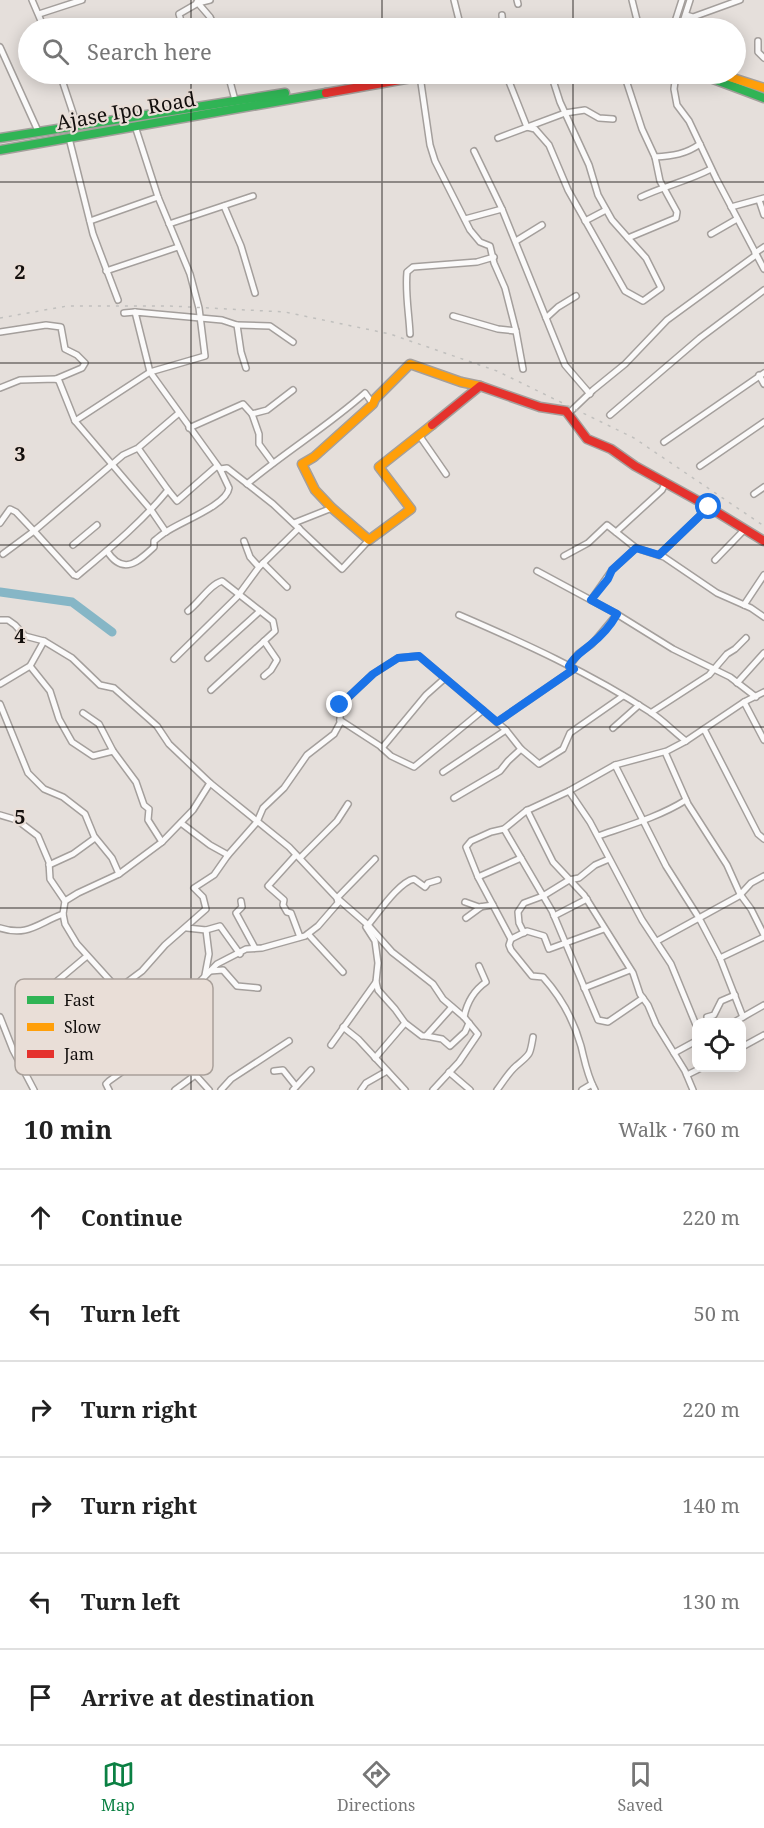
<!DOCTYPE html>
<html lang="en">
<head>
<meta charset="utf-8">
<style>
	body { margin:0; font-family:"Noto Serif",serif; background:#f2f2f2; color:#222 }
	.controls { position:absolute; right:18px; bottom:18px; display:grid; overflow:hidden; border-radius:12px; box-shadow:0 3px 15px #0003 }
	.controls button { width:54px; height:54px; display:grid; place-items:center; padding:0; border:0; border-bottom:2px solid #e0e0e0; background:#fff; color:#222; font:30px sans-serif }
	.stop { position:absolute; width:18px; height:18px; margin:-14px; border:4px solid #1a73e8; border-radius:50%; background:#fff }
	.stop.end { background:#1a73e8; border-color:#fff; box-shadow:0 2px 6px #0008 }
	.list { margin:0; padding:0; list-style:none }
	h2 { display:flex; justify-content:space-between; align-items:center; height:78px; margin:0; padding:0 24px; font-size:26px }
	h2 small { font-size:20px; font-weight:400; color:#767676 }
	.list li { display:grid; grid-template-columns:39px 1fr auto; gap:18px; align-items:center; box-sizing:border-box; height:96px; padding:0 24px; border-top:2px solid #e0e0e0 }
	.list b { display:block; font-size:22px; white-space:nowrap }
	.list em { font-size:20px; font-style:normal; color:#767676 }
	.icon { flex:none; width:33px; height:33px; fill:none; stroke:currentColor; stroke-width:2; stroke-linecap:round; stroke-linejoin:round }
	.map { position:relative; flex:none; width:764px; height:1090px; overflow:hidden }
	.search { position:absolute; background:#fff; box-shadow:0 3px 15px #0003; left:18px; right:18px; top:18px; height:66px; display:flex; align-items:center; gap:15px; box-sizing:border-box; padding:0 21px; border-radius:33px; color:#767676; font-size:22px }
	.sheet { height:654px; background:#fff }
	nav { display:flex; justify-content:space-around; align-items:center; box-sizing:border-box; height:84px; border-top:2px solid #e0e0e0; background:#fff; font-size:16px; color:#767676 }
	nav a { display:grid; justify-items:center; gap:3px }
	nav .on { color:#0b8043 }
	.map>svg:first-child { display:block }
</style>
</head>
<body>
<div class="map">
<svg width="764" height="1090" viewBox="0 0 764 1090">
	<rect width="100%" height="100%" fill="#e5dfdb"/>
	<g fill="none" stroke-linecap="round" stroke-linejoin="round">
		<path stroke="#86b6c6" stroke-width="9" d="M0,592L72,602L112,632"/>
		<g stroke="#a49f9c" stroke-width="8">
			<g id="street">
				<path d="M32,0L44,28"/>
				<path d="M454,0L461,28"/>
				<path d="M517,0L518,4"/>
				<path d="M632,0L639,28"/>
				<path d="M197,2L210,17L215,28"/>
				<path d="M39,14L82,0"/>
				<path d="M502,15L503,28"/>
				<path d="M686,15L693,17L740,0"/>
				<path d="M168,28L181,21L179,14L198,3L210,0"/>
				<path d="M673,28L682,0"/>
				<path d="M681,28L690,0"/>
				<path d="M758,41V52L764,58"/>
				<path d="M0,47L38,131"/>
				<path d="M60,74L77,125"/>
				<path d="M228,74L235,100"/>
				<path d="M506,74L527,127L535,129L549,145L568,190L625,291L643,301L661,288L646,258L628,238"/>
				<path d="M551,74L560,102L589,165L598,195L612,220L628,238L676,218L677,212L660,181L655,157L642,129L624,74"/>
				<path d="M676,74L674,89L677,105L689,121L716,178L764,269"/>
				<path d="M420,76L430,145L435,161L470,230L480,242L490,246L494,263L505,288L516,331L523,369"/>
				<path d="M69,138L93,234L118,300"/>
				<path d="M498,138L565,113L585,110L599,118L613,119"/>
				<path d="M474,151L502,209"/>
				<path d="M655,157C673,156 686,154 700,144"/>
				<path d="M641,197C664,186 688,181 711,169"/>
				<path d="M759,200L764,215"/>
				<path d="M224,206L241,246L255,293"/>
				<path d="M731,207L764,198"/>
				<path d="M465,219L502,209L565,365L590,394"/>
				<path d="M90,221L158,197"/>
				<path d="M585,221L606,210"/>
				<path d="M169,224L253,196"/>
				<path d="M711,234L737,219"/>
				<path d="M516,241L542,225"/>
				<path d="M755,253L764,247"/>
				<path d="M106,271L178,247"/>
				<path d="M124,313L135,312"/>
				<path d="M453,316L498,329L516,331"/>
				<path d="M546,318L558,307L576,296"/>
				<path d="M237,325L270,326L293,342"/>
				<path d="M0,332L46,325L61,327L65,349L77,355L85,363L82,368L56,379"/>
				<path d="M410,334C409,313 405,293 407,272L413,267L477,262L494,257"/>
				<path d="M246,368L241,352L237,325L222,320L135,312L150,372L220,469L227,468L273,504L342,569L369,540"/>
				<path d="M759,375L764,384"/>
				<path d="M0,388L20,380L56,379L59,381L75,421L151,510L166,532"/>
				<path d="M569,413L593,390L625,364L667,320L756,255"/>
				<path d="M252,414L259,434V444L273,463"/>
				<path d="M610,415L700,338L764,290"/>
				<path d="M75,421L150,372L205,356L199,308L190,274L158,197L135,126"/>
				<path d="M189,428L243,404L252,414L267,410L293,390"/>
				<path d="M419,435L446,474"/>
				<path d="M664,442L764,373"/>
				<path d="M138,448L168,490C142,522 109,549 77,576L74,575L34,531L123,455L138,448L179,413"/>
				<path d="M700,466L764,422"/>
				<path d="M247,484C285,452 328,426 365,393L373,404"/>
				<path d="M168,490L177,501L217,466"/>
				<path d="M754,494L764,487"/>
				<path d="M0,523L10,509L16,512L34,531L3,554"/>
				<path d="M294,523L332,508"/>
				<path d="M616,532L662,490L666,482"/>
				<path d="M244,541L250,557L259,567"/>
				<path d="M73,545L97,525"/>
				<path d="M107,551C123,576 138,562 154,547V541C158,538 162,534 166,532C180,522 227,505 229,488L220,469"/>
				<path d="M659,555L709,507"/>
				<path d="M564,556L588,543L607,525L636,548L664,557L717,593L751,608L764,617"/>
				<path d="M715,560L745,529"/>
				<path d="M263,563L287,587"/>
				<path d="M537,571L615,613L673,649L730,677L756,697"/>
				<path d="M591,600L612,570L636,548"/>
				<path d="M744,605L764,575"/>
				<path d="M188,611C199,603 209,585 222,581L273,621L275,631L211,690"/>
				<path d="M459,615C524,643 590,673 650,712C663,720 674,732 686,741"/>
				<path d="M0,620H8L15,625L25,636L44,641L72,658L100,685L114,688L157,726L169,744L210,783L193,810L162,842L119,874L78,893L65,901"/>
				<path d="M208,658L260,611"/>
				<path d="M174,659L237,597L259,567L299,528"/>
				<path d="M30,666L50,691L59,719L72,742L93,756L113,751"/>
				<path d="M569,667L578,654L592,644L617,614"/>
				<path d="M264,676L271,670L277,660L264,641"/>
				<path d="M737,683L764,653"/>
				<path d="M0,684L30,666L44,641"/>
				<path d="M744,702L764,740"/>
				<path d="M0,704L28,773L44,789L63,797L85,814L94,836L112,858L119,874"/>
				<path d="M652,712L709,675L727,654L735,649L746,638"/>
				<path d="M83,713L99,724L113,751L136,782L144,805L149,809L148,820L162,842"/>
				<path d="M340,720L380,746L391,756L414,767L483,710"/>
				<path d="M497,722L574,669"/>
				<path d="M613,728L639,705"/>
				<path d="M704,729L758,834L764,839"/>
				<path d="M382,748L426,695L444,679"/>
				<path d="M665,752L688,804L727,865L740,894L751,909L764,935"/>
				<path d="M615,765L666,866L699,918L657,941"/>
				<path d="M443,772L506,730"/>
				<path d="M210,783L289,847L337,898L368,925C379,912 399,882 414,879L425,887L428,883L438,880"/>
				<path d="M569,791L590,822L642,920L671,964L696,1025"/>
				<path d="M454,798L500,771L508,761L521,749"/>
				<path d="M527,810L553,862L584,895L633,973L640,994L648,1005L656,1024L685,1071L693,1090"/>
				<path d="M0,815L17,820L38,836L49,862L50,879L65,901L63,914L65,924L77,944L209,1090"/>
				<path d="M181,823L210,845L228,855"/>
				<path d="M504,829L552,911L598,1020L608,1022L643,998"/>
				<path d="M598,836C627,826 659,817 686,800"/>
				<path d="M296,855L268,886L284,900L283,905L287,912L291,913L300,937"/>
				<path d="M300,858L337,821L348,804"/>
				<path d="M49,865L73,854L95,838"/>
				<path d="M764,876L751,883L739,896L699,918L720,958L743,1017L764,1005"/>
				<path d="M478,877L521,858"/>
				<path d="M241,901L242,907L236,913L255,948"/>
				<path d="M465,902L479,907L493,905"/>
				<path d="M554,916L587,899"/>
				<path d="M466,918L481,907"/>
				<path d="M368,925L392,952L433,984L443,999L464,1017L478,1034L459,1062L433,1090"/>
				<path d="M0,928C28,937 38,923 63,914"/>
				<path d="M187,928L206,930L220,926L240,954"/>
				<path d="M524,933L519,923L518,912L524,903L543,896L569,880L579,878L595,865L609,859"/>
				<path d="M308,934L343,972"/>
				<path d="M511,939L527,931L544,936L549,949L604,929"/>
				<path d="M720,958L764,937"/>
				<path d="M210,971L223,970L237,986L258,988"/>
				<path d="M205,975L209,954L206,930"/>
				<path d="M56,982L87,956"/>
				<path d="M376,982L378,990L395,1009L405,1023L422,1036H426L452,1007"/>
				<path d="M584,988L630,970"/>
				<path d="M118,989L142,971L165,945L206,909L203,897L194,888L214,875L228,855L257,822L263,808L284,788L307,755L334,734L340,723V705L373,674L398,658L419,656L506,730L521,749L539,764L563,749L570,733L623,696"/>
				<path d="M0,1017L13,1050L34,1090"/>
				<path d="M464,1017C467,1002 473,991 486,982L479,966"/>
				<path d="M707,1017L714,1015L721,1001L735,995"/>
				<path d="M733,1023L743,1017"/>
				<path d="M152,1025L169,1013L217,964L246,949L262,948L305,936L318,926L338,903L337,898L375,859"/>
				<path d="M343,1027L358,1039L405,1090"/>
				<path d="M426,1036L442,1039L450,1046L465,1032L469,1023"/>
				<path d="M331,1045L376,982L378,963L375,941L366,927"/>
				<path d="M742,1047L764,1035"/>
				<path d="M674,1053L696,1041"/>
				<path d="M58,1056L88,1030L112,1015L127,1000"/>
				<path d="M375,1058L405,1023"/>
				<path d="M274,1071L283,1070L295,1085"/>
				<path d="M449,1072L470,1090"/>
				<path d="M687,1075L701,1068"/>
				<path d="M109,1090L106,1084L109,1081L154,1049L162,1040"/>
				<path d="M175,1090L194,1076"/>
				<path d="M221,1090L231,1079L289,1041"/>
				<path d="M293,1090L311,1070"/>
				<path d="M361,1090L366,1083L387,1071"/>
				<path d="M497,1090C503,1082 509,1072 516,1066C530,1054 530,1056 533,1037"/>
				<path d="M582,1090L592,1084"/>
				<path d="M595,1090C587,1075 585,1062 581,1046C574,1021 560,996 543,977L532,976L511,950L509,945L511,939L478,877L466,847L471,841L491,832L504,829L526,811L569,791L615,765L667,751L686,741L744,702L764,692"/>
			</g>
		</g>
		<g stroke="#a49f9c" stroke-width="11">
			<g id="fast">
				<path d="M700,74L764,98"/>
				<path d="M0,138L285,93"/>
				<path d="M0,150L326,93"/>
			</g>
		</g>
		<g stroke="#a49f9c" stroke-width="11">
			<g id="slow">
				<path d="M720,74L764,88"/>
				<path d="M374,77L394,74"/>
				<path d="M432,425L379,467L411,509L369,540L332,508L315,490L302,464L314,457L373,404L375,399L410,364L461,382L480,386"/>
			</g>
		</g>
		<g stroke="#a49f9c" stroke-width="11">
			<g id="jam">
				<path d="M326,93L434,74"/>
				<path d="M432,425L480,386L540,407L566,411L587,439L611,449L635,466L702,503L764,541"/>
			</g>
		</g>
		<use href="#street" stroke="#fbfafa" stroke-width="5"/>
		<use href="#fast" stroke="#30b455" stroke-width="8"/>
		<use href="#slow" stroke="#ff9f0a" stroke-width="8"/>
		<use href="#jam" stroke="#e5322d" stroke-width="8"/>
		<path stroke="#c1c0be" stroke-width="1.5" stroke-dasharray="3 6" stroke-linecap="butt" d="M0,318L67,306H170L285,312L390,334L497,371L634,438L764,526"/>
	</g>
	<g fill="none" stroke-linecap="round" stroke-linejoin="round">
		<path stroke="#1a73e8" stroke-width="8" d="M340,705L373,674L398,658L419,656L497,722L574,669L569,666C574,656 582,652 590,645C600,637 611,625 617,614L591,600L608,579L612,570L636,548L659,555L709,507"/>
	</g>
	<path fill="none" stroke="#130f0d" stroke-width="1.5" stroke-opacity="0.55" d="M191,0V28M382,0V28M573,0V28M191,74V1090M382,74V1090M573,74V1090M0,182H764M0,363H764M0,545H764M0,727H764M0,908H764"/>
	<g text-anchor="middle" stroke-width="4.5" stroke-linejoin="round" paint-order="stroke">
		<g font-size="20" fill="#130f0d" stroke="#e9ded7">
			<text transform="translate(126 111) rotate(-10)" y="7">Ajase Ipo Road</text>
		</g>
	</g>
	<rect x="15" y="979" width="198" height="96" rx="9" fill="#e9ded7" stroke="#a9a09a" stroke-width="1.5"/>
	<rect x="27" y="996" width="27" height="8" fill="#30b455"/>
	<rect x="27" y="1023" width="27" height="8" fill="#ff9f0a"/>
	<rect x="27" y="1050" width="27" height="8" fill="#e5322d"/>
	<g font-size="16" fill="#130f0d">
		<text x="64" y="1006">Fast</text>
		<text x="64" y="1033">Slow</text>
		<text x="64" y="1060">Jam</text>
	</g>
	<g font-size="20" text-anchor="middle" font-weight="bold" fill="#130f0d" stroke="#e9ded7" stroke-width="4.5" stroke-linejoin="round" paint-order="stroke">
		<text x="20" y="279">2</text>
		<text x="20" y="461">3</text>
		<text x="20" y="643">4</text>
		<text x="20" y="824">5</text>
	</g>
</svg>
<div class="controls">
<button><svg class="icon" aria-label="locate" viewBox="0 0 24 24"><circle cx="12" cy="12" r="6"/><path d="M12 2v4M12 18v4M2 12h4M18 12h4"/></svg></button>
</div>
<div class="stop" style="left:709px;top:507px"></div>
<div class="stop end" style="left:340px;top:705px"></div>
<div class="search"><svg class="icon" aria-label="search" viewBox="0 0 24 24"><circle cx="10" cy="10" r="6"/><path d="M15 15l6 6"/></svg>Search here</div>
</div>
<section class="sheet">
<h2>10 min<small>Walk · 760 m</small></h2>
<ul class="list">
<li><svg class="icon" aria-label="ahead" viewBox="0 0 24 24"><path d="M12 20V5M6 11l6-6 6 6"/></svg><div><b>Continue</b></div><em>220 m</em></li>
<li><svg class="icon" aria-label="left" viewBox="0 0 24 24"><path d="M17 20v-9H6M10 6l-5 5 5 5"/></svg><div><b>Turn left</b></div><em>50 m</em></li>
<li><svg class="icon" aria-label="right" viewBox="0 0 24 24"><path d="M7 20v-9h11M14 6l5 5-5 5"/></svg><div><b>Turn right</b></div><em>220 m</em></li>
<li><svg class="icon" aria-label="right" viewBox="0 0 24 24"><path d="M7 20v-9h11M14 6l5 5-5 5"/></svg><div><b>Turn right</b></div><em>140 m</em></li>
<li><svg class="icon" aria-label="left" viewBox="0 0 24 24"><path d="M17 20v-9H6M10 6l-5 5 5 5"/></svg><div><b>Turn left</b></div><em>130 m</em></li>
<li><svg class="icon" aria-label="arrive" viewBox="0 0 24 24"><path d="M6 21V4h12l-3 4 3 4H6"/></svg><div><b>Arrive at destination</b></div></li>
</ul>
</section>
<nav>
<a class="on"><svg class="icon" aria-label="map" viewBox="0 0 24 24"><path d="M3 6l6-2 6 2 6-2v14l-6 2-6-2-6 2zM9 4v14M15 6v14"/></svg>Map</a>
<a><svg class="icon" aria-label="directions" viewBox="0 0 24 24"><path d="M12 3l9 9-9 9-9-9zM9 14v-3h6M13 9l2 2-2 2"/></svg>Directions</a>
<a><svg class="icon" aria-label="saved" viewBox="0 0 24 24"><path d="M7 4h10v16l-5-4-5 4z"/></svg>Saved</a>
</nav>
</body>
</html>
